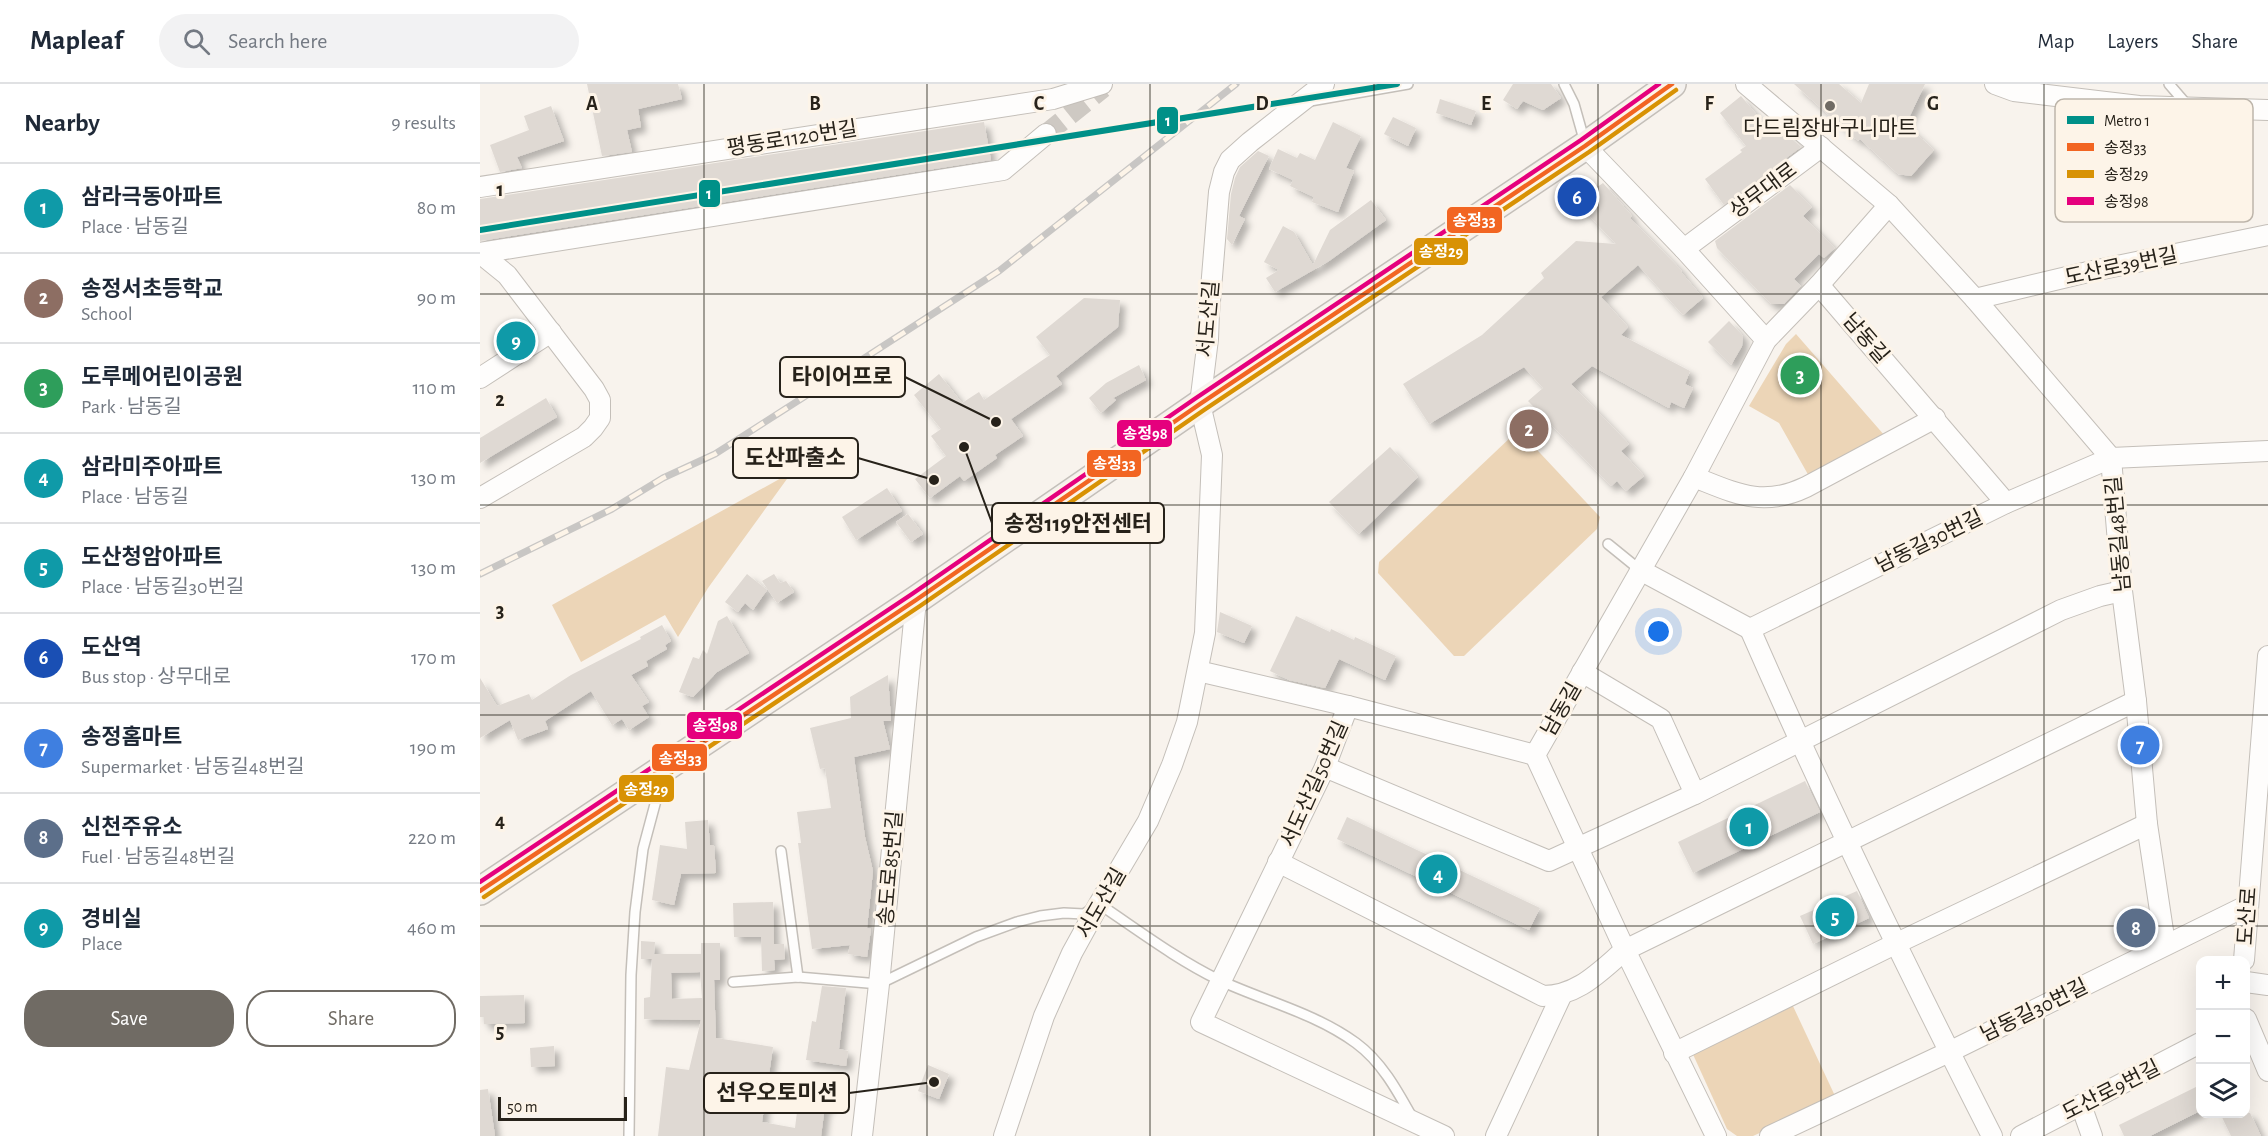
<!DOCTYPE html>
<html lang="en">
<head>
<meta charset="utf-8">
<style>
	body { margin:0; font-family:"Alegreya Sans","Noto Sans KR",sans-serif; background:#f2f2f3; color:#1f2937 }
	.controls { position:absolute; right:18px; bottom:18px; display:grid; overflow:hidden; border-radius:12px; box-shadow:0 6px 24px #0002 }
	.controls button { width:54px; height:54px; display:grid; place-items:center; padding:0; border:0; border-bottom:2px solid #e0e1e3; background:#fff; color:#1f2937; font:30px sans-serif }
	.scale { position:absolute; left:18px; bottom:15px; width:129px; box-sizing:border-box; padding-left:6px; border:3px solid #27221a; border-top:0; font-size:16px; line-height:21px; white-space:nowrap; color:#27221a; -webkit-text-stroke:4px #fdf4e8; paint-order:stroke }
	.you { position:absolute; left:1179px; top:548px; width:21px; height:21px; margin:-15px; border:4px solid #fff; border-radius:50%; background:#1a73e8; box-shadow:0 0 0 9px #1a73e833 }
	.badge { display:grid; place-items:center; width:39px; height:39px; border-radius:50%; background:#706b64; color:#fff; font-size:20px; font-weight:700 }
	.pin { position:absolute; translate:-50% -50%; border:3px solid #fff; box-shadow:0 2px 6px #0006 }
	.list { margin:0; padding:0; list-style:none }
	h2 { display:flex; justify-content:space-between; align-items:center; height:78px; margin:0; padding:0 24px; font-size:26px }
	h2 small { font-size:20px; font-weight:400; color:#747a83 }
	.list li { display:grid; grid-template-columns:39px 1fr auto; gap:18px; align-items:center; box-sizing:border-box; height:90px; padding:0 24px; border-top:2px solid #e0e1e3 }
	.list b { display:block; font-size:22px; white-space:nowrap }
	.list p { margin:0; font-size:20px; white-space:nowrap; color:#747a83 }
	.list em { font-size:20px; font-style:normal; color:#747a83 }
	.actions { display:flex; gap:12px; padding:18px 24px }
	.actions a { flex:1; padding:14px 0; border:2px solid #706b64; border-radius:24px; text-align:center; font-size:21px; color:#706b64 }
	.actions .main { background:#706b64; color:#fff }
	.icon { flex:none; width:33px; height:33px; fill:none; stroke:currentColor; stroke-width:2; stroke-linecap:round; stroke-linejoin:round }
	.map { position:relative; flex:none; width:1788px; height:1052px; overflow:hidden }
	header { display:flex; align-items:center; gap:36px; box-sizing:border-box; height:84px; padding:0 30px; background:#fff; border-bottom:2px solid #e0e1e3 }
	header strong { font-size:28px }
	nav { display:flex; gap:33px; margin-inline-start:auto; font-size:21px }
	.search { width:420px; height:54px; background:#f2f2f3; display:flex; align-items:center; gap:15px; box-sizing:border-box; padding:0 21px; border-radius:33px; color:#747a83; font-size:22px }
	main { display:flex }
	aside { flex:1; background:#fff }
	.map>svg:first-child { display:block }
</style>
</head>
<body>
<header>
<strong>Mapleaf</strong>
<div class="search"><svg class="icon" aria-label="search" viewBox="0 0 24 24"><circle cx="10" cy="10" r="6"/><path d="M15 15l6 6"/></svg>Search here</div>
<nav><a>Map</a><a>Layers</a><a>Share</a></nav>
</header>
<main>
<aside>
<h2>Nearby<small>9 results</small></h2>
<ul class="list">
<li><span class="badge" style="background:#0f9aa8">1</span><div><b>삼라극동아파트</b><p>Place · 남동길</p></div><em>80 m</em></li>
<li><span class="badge" style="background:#8d6e63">2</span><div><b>송정서초등학교</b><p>School</p></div><em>90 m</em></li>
<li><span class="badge" style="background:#2e9e5b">3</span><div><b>도루메어린이공원</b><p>Park · 남동길</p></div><em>110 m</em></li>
<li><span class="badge" style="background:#0f9aa8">4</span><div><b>삼라미주아파트</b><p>Place · 남동길</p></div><em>130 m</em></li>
<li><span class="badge" style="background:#0f9aa8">5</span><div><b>도산청암아파트</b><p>Place · 남동길30번길</p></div><em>130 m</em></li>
<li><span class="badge" style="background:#1a4fb4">6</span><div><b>도산역</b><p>Bus stop · 상무대로</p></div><em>170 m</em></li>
<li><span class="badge" style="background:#3f7fe0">7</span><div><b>송정홈마트</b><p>Supermarket · 남동길48번길</p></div><em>190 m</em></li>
<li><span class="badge" style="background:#5c6f8a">8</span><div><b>신천주유소</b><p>Fuel · 남동길48번길</p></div><em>220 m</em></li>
<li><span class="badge" style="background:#0f9aa8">9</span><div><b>경비실</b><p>Place</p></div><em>460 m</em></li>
</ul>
<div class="actions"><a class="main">Save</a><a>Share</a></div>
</aside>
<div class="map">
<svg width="1788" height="1052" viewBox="0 0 1788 1052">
	<defs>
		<filter id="shadow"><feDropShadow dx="5.5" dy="5.5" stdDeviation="3" flood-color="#0004"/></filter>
	</defs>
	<rect width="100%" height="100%" fill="#f8f3ed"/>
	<g fill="#ecd5b7">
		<path d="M1316,250L1405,352L1330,394L1299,339L1269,322L1306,260Z"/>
		<path d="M1032,352L1045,353L1120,433L1117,445L984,572H974L898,489L899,478Z"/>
		<path d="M312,388L228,504L198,553L185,531L101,578L72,521Z"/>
		<path d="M1312,920L1356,1014L1273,1052H1257L1247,1045L1211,966Z"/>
	</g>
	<g fill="#dfd9d3" fill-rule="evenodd" filter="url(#shadow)">
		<path d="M107,0H198L202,15L158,25L161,43L147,46L152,68L122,72Z"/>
		<path d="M1033,0H1071L1081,14L1063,26L1043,17L1037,25L1023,16Z"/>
		<path d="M1314,0H1359L1381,19L1389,0H1445L1426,40L1454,66L1431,92L1418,90L1380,55L1378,57Z"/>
		<path d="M1261,12L1291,48L1297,42L1321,63L1244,121L1225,95L1262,68L1260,66L1266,62L1240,29Z"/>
		<path d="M960,15L996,27L991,41L956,29Z"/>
		<path d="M71,22L84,57L37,73L42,84L20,88L10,61L49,46L44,32Z"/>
		<path d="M913,33L936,44L928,62L904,50Z"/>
		<path d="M504,38L511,76L0,157V115Z"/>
		<path d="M853,38L881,52L866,84L874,87L858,128L832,118L834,113L810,102L813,96L789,85L798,65L817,74L820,69L835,76Z"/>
		<path d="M778,67L789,72L759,132L765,135L752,161L747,155L751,110L755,94L760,83Z"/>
		<path d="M1123,99L1152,132L1150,134L1202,187L1201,188L1223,214L1203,231L1158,181L1121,213L1148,243L1141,251L1210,287L1205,300L1213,304L1204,324L1191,318L1189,324L1112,282L1091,300L1149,360L1141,367L1164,392L1146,407L1137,397L1131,402L1048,317L1063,304L1044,283L949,340L923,300L1002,251L1064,194L1061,189L1096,157L1136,160L1096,118Z"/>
		<path d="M1310,101L1332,123L1323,132L1355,164L1344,174L1339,170L1314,195L1321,202L1304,220H1291L1237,164L1235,157Z"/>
		<path d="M891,116L906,136L849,177L795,208L786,194L799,186L784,178L803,142L814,148L833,181L850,146Z"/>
		<path d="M604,214L640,216L638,243L576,292L582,300L531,335L543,352L515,371L517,374L484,397L480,392L450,414L435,395L466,372L451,352L461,345L434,311L459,290L482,319L499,308L504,316L570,271L556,253Z"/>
		<path d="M1249,237L1263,252L1262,262L1251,281L1228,258Z"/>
		<path d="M659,281L666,296L633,314L636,316L621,329L609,314L626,299Z"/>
		<path d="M66,314L77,333L0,379V354Z"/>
		<path d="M910,363L938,393L879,450L849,418Z"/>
		<path d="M407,404L422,427L376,456L362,433Z"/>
		<path d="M428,430L443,450L431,458L416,438Z"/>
		<path d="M267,490L287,506L273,526L265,519L258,528L245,518Z"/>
		<path d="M294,490L300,499L306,497L314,508L297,519L282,497Z"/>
		<path d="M740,528L772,542L764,559L737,548Z"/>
		<path d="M247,532L269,569L237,588L213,613L199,608L213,573L219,575L223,566L227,570L238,537Z"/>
		<path d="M816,532L850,548L851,545L874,556L875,553L916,572L905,596L859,575L845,604L809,596L790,587Z"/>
		<path d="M182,541L191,557L185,561L187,565L166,577L168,582L151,591L169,618L162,622L169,633L149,646L142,635L132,641L111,607L65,637L68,645L38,656L30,636L0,654V594L17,622L49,610L52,616L91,591L161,555L160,553Z"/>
		<path d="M408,591L411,637H403L410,665L374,673L385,753L393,787L387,844L391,845L387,873L368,870L370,861L332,865L318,759H321L317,728L351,724L345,684L340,685L330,644L371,634L370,613Z"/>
		<path d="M1325,697L1340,728L1213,789L1198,758Z"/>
		<path d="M867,733L1060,824L1049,846L857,755Z"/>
		<path d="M228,736L230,761H234L236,789L201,790L194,821L172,816L180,761L207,765L205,738Z"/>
		<path d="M1377,807L1389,834L1333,860L1320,832Z"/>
		<path d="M293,818L294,860H304L305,875L294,876L295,886L282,887L281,853H254L253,819Z"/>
		<path d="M161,857L175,858L174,870H221V859H240V896H234L236,954L293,963L282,1038L315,1044L320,1004L352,1008L350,1023L345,1022L341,1052H178L186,983L209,986L221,936L164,935V914L170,913L172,875H161ZM220,888L222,914L192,915L191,889Z"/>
		<path d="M342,902L366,904L359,965L368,967L366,982L326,976L332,937L336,938Z"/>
		<path d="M44,911L45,939L4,940V933H0V912Z"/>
		<path d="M74,962L75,982L51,983L50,964Z"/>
		<path d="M448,981L469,990L459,1015L438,1007Z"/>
		<path d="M1720,1001V1027L1670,1052H1644L1639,1041Z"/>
		<path d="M8,1005L15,1052H0V1006Z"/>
		<path d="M1740,1029H1770L1781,1052H1751Z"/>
	</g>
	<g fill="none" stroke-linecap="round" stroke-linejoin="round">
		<path stroke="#cec9c3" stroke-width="20" stroke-dasharray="20 10" stroke-linecap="butt" d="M566,50L623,4"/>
		<g stroke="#c4bfb9" stroke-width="12">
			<g id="lane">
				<path d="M1084,0L1094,20L1105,59"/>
				<path d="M1689,0L1708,22"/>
				<path d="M830,17L928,0"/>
				<path d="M1128,460L1160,486"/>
				<path d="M301,767L318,893"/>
				<path d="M253,898L318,893L399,900L496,853L537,838L560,832L584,829L604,830L619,820C658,846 696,875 739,896C784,917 835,929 876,959C902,978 918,1008 933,1035"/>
				<path d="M149,1052L151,891L155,828L163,765L182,694"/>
			</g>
		</g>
		<g stroke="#c4bfb9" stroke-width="22">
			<g id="street">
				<path d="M1266,0L1409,121L1495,215L1631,374L1642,507L1656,617L1667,740L1685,860"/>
				<path d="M1515,0L1534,7L1659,22L1788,26"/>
				<path d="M1105,62L1204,165L1341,63"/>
				<path d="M0,103L573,15L622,0"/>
				<path d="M1204,165L1286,256"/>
				<path d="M0,169L523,86L566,50"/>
				<path d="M0,169L27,191L114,305L120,316V334L113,344L104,353L0,414"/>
				<path d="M1339,201L1526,419"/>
				<path d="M1495,215L1608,188L1788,151"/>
				<path d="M0,294L71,248"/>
				<path d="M1214,393C1255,409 1282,424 1326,403L1455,334"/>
				<path d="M1160,486L1270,545"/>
				<path d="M718,587L868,622L1055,671"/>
				<path d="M1102,588L1181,635L1215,710"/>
				<path d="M868,622L845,683L721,938L964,1052"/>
				<path d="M845,683L1069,777L1215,710L1581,526L1620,512L1642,507"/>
				<path d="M798,778L1063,912C1098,912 1120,887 1145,866L1656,617"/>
				<path d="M1764,876L1788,572"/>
				<path d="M1766,898L1788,901"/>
				<path d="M1766,935L1788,987"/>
				<path d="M1194,969L1415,860L1667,740"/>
				<path d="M1601,1021L1612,1052"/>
				<path d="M382,1052L399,900L436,516"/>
				<path d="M524,1052L564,932L592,869L619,820L668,737L692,681L707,638L725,549L732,371L720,320L728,255L729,229L739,108L744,88L750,76L770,58L844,0"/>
				<path d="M1016,1052L1082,910"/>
				<path d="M1236,1052L1145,866L1055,671L1214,393L1286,256L1339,201L1409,121"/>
				<path d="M1290,1052L1469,968L1768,821"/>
				<path d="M1512,1052C1427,885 1345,717 1270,545L1526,419L1631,374L1788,367"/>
				<path d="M1541,1052L1720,959"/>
			</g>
		</g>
		<g stroke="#c4bfb9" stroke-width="30">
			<path id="secondary" d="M0,807L436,516L720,320L1105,62L1192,0"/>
		</g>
		<use href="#lane" stroke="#fefdfc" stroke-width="9"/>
		<use href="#street" stroke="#fefdfc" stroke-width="20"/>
		<use href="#secondary" stroke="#f4f1ee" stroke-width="27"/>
		<g stroke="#c8c6c4" stroke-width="7">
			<path id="rail" d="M0,490L132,425L183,394L235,370L352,295L519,187L756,0"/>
		</g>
		<use href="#rail" stroke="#fdf4e8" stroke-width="4.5" stroke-dasharray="14" stroke-linecap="butt"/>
		<g stroke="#fdf4e8" stroke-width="9">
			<path id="bus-1" d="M0,807L436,516L720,320L1105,62L1192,0"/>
		</g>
		<g stroke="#fdf4e8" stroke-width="9">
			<path id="bus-2" d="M4,813L440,522L724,326L1109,68L1196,6"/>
		</g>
		<g stroke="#fdf4e8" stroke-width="9">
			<path id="bus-3" d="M0,798L432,510L716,314L1101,56L1179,0"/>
		</g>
		<use href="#bus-1" stroke="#f26522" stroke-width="4.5"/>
		<use href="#bus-2" stroke="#d89204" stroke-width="4.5"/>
		<use href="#bus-3" stroke="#e5007d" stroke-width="4.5"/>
		<g stroke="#fdf4e8" stroke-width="10">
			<path id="metro-1" d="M0,146L917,0"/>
		</g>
		<use href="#metro-1" stroke="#009088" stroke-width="6"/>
	</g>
	<path fill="none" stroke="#27221a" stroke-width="1.5" stroke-opacity="0.55" d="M224,0V1052M447,0V1052M670,0V1052M894,0V1052M1118,0V1052M1341,0V1052M1564,0V1052M0,210H1788M0,421H1788M0,631H1788M0,842H1788"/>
	<circle fill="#706b64" stroke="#fdf4e8" stroke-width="2" cx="1350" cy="22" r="6"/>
	<g text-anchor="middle" stroke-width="6" stroke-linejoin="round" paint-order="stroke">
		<g font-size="21" fill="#27221a" stroke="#fdf4e8">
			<text x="1350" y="51">다드림장바구니마트</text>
		</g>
		<g font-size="21" fill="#27221a" stroke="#fdf4e8">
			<text transform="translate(312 54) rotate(-9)" y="7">평동로1120번길</text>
			<text transform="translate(1283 106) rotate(-37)" y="7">상무대로</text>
			<text transform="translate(1641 182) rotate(-12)" y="7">도산로39번길</text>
			<text transform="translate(728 235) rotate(-85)" y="7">서도산길</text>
			<text transform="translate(1386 254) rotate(49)" y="7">남동길</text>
			<text transform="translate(1638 450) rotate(-95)" y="7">남동길48번길</text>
			<text transform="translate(1449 457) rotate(-26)" y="7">남동길30번길</text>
			<text transform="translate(1081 625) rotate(-60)" y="7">남동길</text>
			<text transform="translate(834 700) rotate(-66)" y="7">서도산길50번길</text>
			<text transform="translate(410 784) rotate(-85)" y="7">송도로85번길</text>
			<text transform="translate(621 819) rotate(-60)" y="7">서도산길</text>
			<text transform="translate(1767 832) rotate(-86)" y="7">도산로</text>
			<text transform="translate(1554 926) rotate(-26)" y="7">남동길30번길</text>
			<text transform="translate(1631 1006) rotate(-27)" y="7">도산로9번길</text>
		</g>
	</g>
	<rect x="1575" y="15" width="198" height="123" rx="9" fill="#fdf4e8" stroke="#bdb5aa" stroke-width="1.5"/>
	<rect x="1587" y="32" width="27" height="8" fill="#009088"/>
	<rect x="1587" y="59" width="27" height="8" fill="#f26522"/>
	<rect x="1587" y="86" width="27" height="8" fill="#d89204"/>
	<rect x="1587" y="113" width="27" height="8" fill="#e5007d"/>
	<g font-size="16" fill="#27221a">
		<text x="1624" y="42">Metro 1</text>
		<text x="1624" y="69">송정33</text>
		<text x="1624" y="96">송정29</text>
		<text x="1624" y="123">송정98</text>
	</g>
	<g font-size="20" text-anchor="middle" font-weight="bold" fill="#27221a" stroke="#fdf4e8" stroke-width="6" stroke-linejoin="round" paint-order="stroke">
		<text x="112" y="26">A</text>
		<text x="335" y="26">B</text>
		<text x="559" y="26">C</text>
		<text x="782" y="26">D</text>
		<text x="1006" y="26">E</text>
		<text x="1229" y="26">F</text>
		<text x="1453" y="26">G</text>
		<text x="20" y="112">1</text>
		<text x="20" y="322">2</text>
		<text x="20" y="533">3</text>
		<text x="20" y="743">4</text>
		<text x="20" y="954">5</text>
	</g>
	<path fill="none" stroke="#27221a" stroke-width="2" d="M516 338L425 293M454 396L378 374M484 363L512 439M454 998L369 1009"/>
	<g fill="#27221a" stroke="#fdf4e8" stroke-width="2">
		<circle cx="516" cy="338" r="6"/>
		<circle cx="454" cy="396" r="6"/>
		<circle cx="484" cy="363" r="6"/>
		<circle cx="454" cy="998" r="6"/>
	</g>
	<g fill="#fdf4e8" stroke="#27221a" stroke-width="2">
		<rect x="300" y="273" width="125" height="40" rx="6"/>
		<rect x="253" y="354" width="125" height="40" rx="6"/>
		<rect x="512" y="419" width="172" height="40" rx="6"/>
		<rect x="224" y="989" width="145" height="40" rx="6"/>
	</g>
	<g font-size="22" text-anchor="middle" font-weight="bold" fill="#27221a">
		<text x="362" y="300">타이어프로</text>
		<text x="315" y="381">도산파출소</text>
		<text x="598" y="447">송정119안전센터</text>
		<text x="297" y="1016">선우오토미션</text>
	</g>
	<g stroke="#fdf4e8" stroke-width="2">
		<rect x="676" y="22" width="23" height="29" rx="6" fill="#009088"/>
		<rect x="218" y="95" width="23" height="29" rx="6" fill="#009088"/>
		<rect x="966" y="122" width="57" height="28" rx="6" fill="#f26522"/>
		<rect x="933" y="153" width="56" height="29" rx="6" fill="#d89204"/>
		<rect x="636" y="335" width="57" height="29" rx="6" fill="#e5007d"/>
		<rect x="606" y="365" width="56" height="29" rx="6" fill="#f26522"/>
		<rect x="206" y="627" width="57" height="29" rx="6" fill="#e5007d"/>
		<rect x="171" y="659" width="57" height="29" rx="6" fill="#f26522"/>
		<rect x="138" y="690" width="57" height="29" rx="6" fill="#d89204"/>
	</g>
	<g font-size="16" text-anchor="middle" font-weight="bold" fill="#fff">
		<text x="688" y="42">1</text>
		<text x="229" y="115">1</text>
		<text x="994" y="142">송정33</text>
		<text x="961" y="173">송정29</text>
		<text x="665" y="355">송정98</text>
		<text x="634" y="385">송정33</text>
		<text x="235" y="647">송정98</text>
		<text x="200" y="680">송정33</text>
		<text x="166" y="711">송정29</text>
	</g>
</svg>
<div class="controls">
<button>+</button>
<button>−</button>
<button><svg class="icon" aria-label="layers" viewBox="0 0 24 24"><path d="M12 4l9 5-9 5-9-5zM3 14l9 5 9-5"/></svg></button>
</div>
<div class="scale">50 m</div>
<div class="you"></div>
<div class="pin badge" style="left:1269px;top:743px;background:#0f9aa8">1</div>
<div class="pin badge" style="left:1049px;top:345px;background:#8d6e63">2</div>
<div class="pin badge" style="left:1320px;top:291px;background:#2e9e5b">3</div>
<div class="pin badge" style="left:958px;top:790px;background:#0f9aa8">4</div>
<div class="pin badge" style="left:1355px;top:833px;background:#0f9aa8">5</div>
<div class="pin badge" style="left:1097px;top:113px;background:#1a4fb4">6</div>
<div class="pin badge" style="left:1660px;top:661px;background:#3f7fe0">7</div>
<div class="pin badge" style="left:1656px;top:844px;background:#5c6f8a">8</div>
<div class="pin badge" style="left:36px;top:257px;background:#0f9aa8">9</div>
</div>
</main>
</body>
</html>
